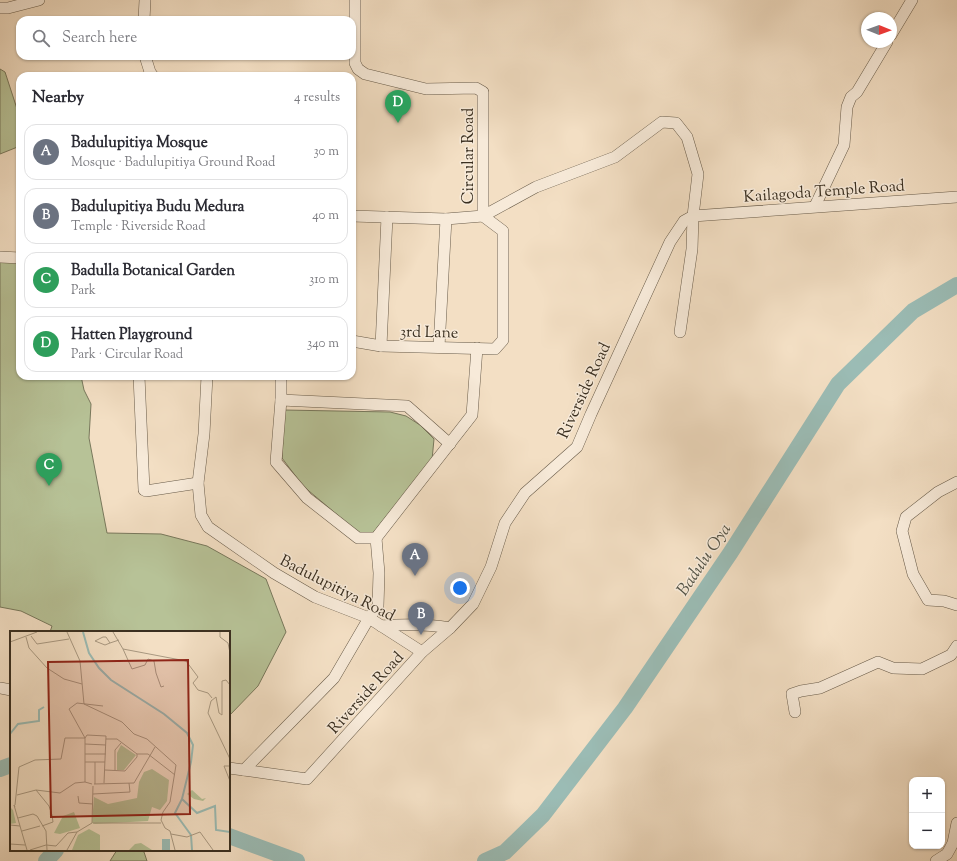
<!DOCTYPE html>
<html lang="en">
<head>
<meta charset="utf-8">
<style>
	body { margin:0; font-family:"Sorts Mill Goudy",serif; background:#f7f7f7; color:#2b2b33 }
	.controls { position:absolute; right:12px; bottom:12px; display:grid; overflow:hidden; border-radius:8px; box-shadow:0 1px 3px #0004 }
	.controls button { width:36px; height:36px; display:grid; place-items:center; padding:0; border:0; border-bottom:1px solid #e1e1e2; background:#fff; color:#2b2b33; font:20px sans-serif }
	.compass { position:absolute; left:861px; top:12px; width:36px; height:36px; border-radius:50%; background:#fff; box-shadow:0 1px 3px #0004; rotate:91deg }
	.you { position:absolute; left:460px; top:588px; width:14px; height:14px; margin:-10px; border:3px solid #fff; border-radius:50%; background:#1a73e8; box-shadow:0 0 0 6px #1a73e833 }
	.badge { display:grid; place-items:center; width:26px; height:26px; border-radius:50%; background:#1a73e8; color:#fff; font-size:13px; font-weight:700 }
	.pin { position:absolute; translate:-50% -33px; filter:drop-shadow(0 1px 2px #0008) }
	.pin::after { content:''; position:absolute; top:21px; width:14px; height:12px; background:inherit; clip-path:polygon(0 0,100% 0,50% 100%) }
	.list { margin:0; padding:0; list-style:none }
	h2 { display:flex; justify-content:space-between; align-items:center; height:52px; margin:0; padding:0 16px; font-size:17px }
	h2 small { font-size:13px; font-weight:400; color:#7c7c81 }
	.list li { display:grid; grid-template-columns:26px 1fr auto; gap:12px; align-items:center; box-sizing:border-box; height:56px; margin:0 8px 8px; padding:0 8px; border:1px solid #e1e1e2; border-radius:12px }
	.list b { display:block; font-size:15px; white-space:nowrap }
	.list p { margin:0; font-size:13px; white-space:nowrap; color:#7c7c81 }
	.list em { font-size:13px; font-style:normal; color:#7c7c81 }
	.icon { flex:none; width:22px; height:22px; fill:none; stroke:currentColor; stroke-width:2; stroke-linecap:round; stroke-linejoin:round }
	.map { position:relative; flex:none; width:957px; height:861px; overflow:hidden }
	.search { position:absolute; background:#fff; box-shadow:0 1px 3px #0004; left:16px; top:16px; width:340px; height:44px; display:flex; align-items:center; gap:10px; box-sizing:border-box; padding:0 14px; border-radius:12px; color:#7c7c81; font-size:15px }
	.panel { position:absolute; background:#fff; box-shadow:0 1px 3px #0004; left:16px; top:72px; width:340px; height:308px; border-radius:12px }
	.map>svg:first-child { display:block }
</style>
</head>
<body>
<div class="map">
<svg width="957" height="861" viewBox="0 0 957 861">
	<rect width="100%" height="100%" fill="#f3dfc4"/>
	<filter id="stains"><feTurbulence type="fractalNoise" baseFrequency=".005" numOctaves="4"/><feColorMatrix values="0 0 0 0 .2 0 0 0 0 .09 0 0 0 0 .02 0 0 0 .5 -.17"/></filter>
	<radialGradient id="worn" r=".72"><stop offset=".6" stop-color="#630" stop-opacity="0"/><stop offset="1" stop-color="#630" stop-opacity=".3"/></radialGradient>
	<g fill="#b7c297" stroke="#78785c">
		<path d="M0,69L5,72L20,118V146L0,154Z"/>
		<path d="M0,257L20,258V376H81L84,390L91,404L89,438L107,533L161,534L207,546L266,579L286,632L258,686L229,716V632H50L52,626L21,611L0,607Z"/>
		<path d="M284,410L390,412L406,416L420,425L434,439L432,460L372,534L359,533L303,486L282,458Z"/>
		<path d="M117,850H141L144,852L147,861H110Z"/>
	</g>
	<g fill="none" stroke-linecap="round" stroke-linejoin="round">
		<g stroke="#9bbcb5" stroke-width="16">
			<path d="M0,769L11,765"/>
			<path d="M229,836L297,861"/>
			<path d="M46,861L56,850"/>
			<path d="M485,861L505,852L543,815L625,708L731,552L838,384L913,311L957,285"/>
		</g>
		<g stroke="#685b49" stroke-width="12">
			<g id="minor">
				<path d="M0,8H8L39,0"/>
				<path d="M144,20L145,0"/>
				<path d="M891,35L912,0"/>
				<path d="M145,56L150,72L153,76"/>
				<path d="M815,206L844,145L847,107L851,97L857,92L887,42"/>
				<path d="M352,216L446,219L483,216V92L476,88L426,89L365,74L358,69L355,63V0"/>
				<path d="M0,257L20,258"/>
				<path d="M352,341L381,346L495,349L503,340V231L483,216L536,187L615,157L662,122L676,123L687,137L698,174L693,216L692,249L680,332"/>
				<path d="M381,346L387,217"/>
				<path d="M439,347L446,219"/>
				<path d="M139,376L144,490L146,491L198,483"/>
				<path d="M207,376L204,434L198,483L201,515L208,527L274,573L315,597L369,618L422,652"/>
				<path d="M281,376V400L276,462L307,498L358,538H376L472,415L477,348"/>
				<path d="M281,400L407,406L450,444"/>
				<path d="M957,482L938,492L906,517L902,531L913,574L928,600L944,601L957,605"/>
				<path d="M381,626C405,624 427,624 450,628"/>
				<path d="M0,688L11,690"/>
				<path d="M795,712L792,694L801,691L820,688L878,662L893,668L922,669L951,655L957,646"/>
				<path d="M229,768L307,779L422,652L450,628L473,604L491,567L505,523L525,493L577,447L591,414L670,242L684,221L693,216L957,197"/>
				<path d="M244,770L334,678L369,618L378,606L379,573L376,538"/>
				<path d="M936,861L947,854L953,843L957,823"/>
			</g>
		</g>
		<use href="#minor" stroke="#f7ead9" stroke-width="11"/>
	</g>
	<g text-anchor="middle" stroke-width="3" stroke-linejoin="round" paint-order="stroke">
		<g font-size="16" fill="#3a2f20" stroke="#f7ead9">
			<text transform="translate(467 156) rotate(-90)" y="6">Circular Road</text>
			<text transform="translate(824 190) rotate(-4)" y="6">Kailagoda Temple Road</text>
			<text transform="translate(429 331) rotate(1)" y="6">3rd Lane</text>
			<text transform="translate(583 390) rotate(-65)" y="6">Riverside Road</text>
			<text transform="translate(338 587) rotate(27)" y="6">Badulupitiya Road</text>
			<text transform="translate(365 692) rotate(-48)" y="6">Riverside Road</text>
		</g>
		<g font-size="17" font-style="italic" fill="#525245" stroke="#f7ead9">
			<text transform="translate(703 559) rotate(-56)" y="6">Badulu Oya</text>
		</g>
	</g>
	<g transform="translate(10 631)">
		<rect width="220" height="220" fill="#f3dfc4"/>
		<path d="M111,114L126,124L114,139H107V122ZM142,138L159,149L157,170L150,179L142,176L138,190L85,193L82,192L84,166L98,173L127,167L129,151L134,141ZM182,159L192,168L196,167L193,170L184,168L177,163ZM0,176L3,179L6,192L0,193ZM64,181L70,197L50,203L44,202L53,185ZM79,198L90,204V219H62L68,204ZM131,212L142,219H119L125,213Z" fill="#b7c297"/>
		<path d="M152,208H160V219H152Z" fill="#9bbcb5"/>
		<path fill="none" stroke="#9bbcb5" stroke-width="2" d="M73,1L79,22L89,37L101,49L154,83L177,102L183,114L181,131L172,168L165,182L181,204L182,219M0,103L8,93L29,90V79L34,76M172,168L187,182L205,175L206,199L220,201"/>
		<path fill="none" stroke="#a99982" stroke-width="1" d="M57,1L70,30L74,73M103,1L113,18L176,30L188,46L183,52L188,59L198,62L202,67M210,1V6L218,12L220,22M21,5L27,13L59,8M16,6L19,17L37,37L54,48L72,53M0,11L27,1M100,12L95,14L85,10L93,6H96L100,12L109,9M113,18L122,38L135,34L138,28L144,30L146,42L151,56L154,55M220,54L216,49L212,50V84L209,82L206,66L201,70L198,82L220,128M74,73L112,91L124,103L137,108L166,134L160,171L153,181L151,189L155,197L160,200L165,219M93,75L67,72L59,78L75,107L77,104L96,105L94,152M75,113L96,114M75,123H96M127,123H138L165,144M75,131H95M85,131V153M220,135H214L220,150M95,139L115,140L127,126V123L107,108H96M105,139V119L111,112M84,153L124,152L145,116M26,159L39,175L42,184L43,191L32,195M83,163L120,161L119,152M7,164L26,159L50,162L65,152L75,151L82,153M68,165L69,172L83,173M5,174L9,136L25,129L51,128L55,107H75V151M5,176L4,174L10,195M8,187L23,183L27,185L36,200L37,219M83,192H151M0,194L10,195L17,219M12,200L30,195M161,203L177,206L190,201L203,219M0,213L15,214M20,219L36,214L46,215L58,202L67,201M57,219L67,201L82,192L83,155"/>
		<path fill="#8f2418" fill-opacity="0.15" stroke="#8f2418" stroke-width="2" d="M178,29L180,183L41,186L38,31Z"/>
		<rect width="220" height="220" fill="none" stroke="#3a2f20" stroke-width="2"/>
	</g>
	<rect width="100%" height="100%" filter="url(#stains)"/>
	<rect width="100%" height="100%" fill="url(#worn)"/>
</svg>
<div class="controls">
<button>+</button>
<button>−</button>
</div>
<svg class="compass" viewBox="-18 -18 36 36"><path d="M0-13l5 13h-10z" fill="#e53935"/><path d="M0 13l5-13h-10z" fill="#7c7c81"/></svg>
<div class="you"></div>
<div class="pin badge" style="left:415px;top:576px;background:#6b7280">A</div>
<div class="pin badge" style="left:421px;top:635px;background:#6b7280">B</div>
<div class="pin badge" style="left:49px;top:486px;background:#2e9e5b">C</div>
<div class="pin badge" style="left:398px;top:123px;background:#2e9e5b">D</div>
<div class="search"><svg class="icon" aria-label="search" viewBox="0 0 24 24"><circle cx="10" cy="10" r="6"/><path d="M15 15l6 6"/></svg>Search here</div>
<section class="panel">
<h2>Nearby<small>4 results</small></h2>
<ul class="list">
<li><span class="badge" style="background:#6b7280">A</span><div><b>Badulupitiya Mosque</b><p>Mosque · Badulupitiya Ground Road</p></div><em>30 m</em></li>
<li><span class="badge" style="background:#6b7280">B</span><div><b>Badulupitiya Budu Medura</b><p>Temple · Riverside Road</p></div><em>40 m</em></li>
<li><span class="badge" style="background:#2e9e5b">C</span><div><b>Badulla Botanical Garden</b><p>Park</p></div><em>310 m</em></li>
<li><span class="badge" style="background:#2e9e5b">D</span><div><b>Hatten Playground</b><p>Park · Circular Road</p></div><em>340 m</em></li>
</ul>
</section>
</div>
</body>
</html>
